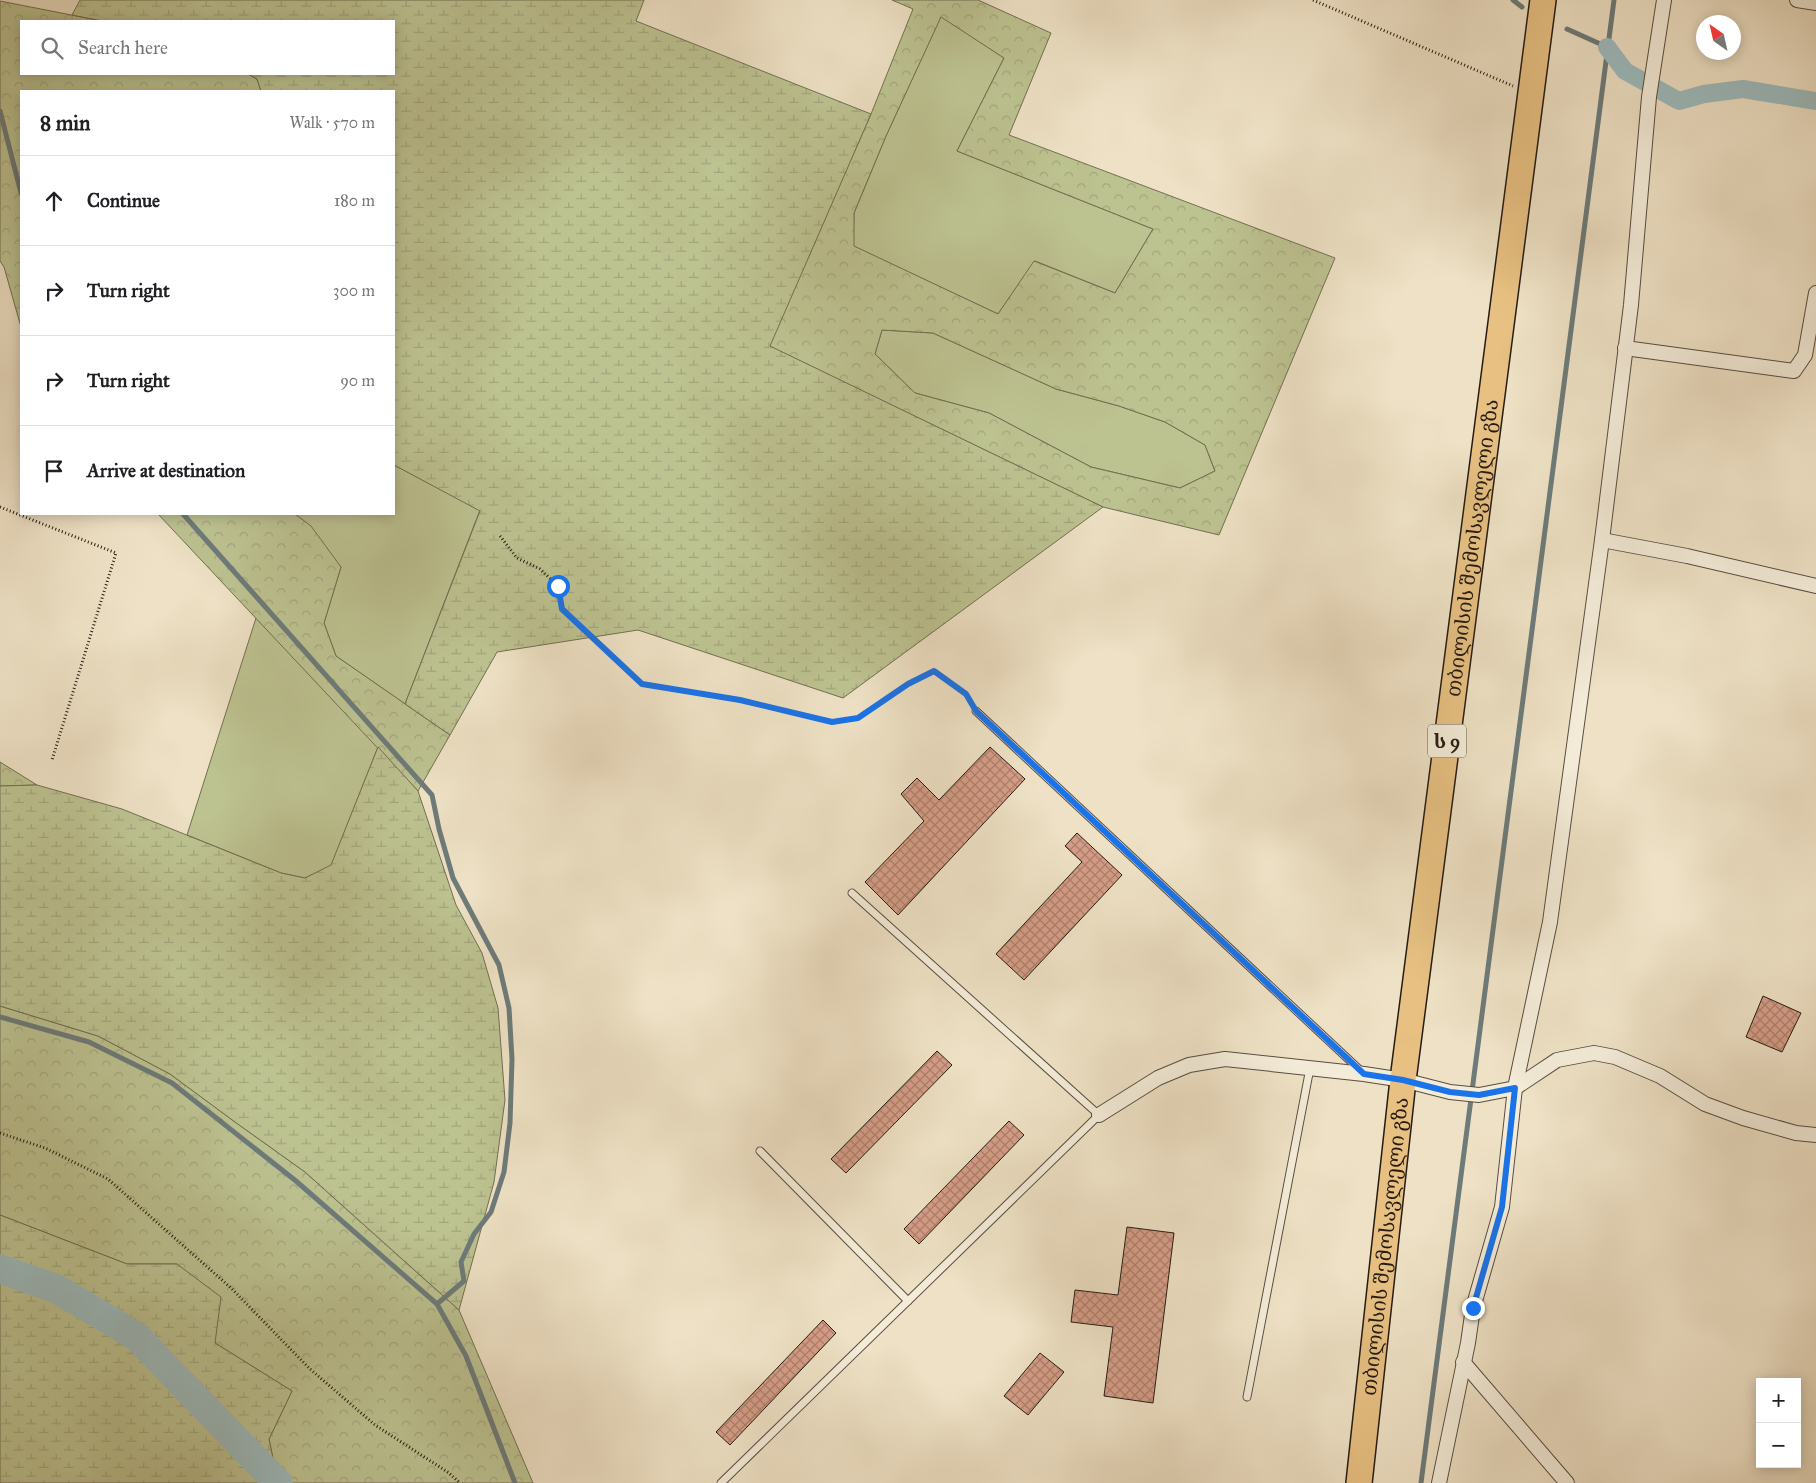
<!DOCTYPE html>
<html lang="en">
<head>
<meta charset="utf-8">
<style>
	body { margin:0; font-family:"IM FELL Great Primer","Noto Serif Georgian",serif; background:#f2f2f2; color:#202124 }
	.controls { position:absolute; right:15px; bottom:15px; display:grid; overflow:hidden; border-radius:0px; box-shadow:0 2px 12px #0003 }
	.controls button { width:45px; height:45px; display:grid; place-items:center; padding:0; border:0; border-bottom:1px solid #e0e0e0; background:#fff; color:#202124; font:25px sans-serif }
	.compass { position:absolute; left:1696px; top:15px; width:45px; height:45px; border-radius:50%; background:#fff; box-shadow:0 2px 12px #0003; rotate:326deg }
	.stop { position:absolute; width:15px; height:15px; margin:-11px; border:4px solid #1a73e8; border-radius:50%; background:#fff }
	.stop.end { background:#1a73e8; border-color:#fff; box-shadow:0 1px 5px #0008 }
	.list { margin:0; padding:0; list-style:none }
	h2 { display:flex; justify-content:space-between; align-items:center; height:65px; margin:0; padding:0 20px; font-size:21px }
	h2 small { font-size:16px; font-weight:400; color:#757577 }
	.list li { display:grid; grid-template-columns:32px 1fr auto; gap:15px; align-items:center; box-sizing:border-box; height:90px; padding:0 20px; border-top:1px solid #e0e0e0 }
	.list b { display:block; font-size:19px; white-space:nowrap }
	.list em { font-size:16px; font-style:normal; color:#757577 }
	.icon { flex:none; width:28px; height:28px; fill:none; stroke:currentColor; stroke-width:2; stroke-linecap:round; stroke-linejoin:round }
	.map { position:relative; flex:none; width:1816px; height:1483px; overflow:hidden }
	.search { position:absolute; background:#fff; box-shadow:0 2px 12px #0003; left:20px; top:20px; width:375px; height:55px; display:flex; align-items:center; gap:12px; box-sizing:border-box; padding:0 18px; border-radius:0px; color:#757577; font-size:19px }
	.panel { position:absolute; background:#fff; box-shadow:0 2px 12px #0003; left:20px; top:90px; width:375px; height:425px; border-radius:0px }
	.map>svg:first-child { display:block }
</style>
</head>
<body>
<div class="map">
<svg width="1816" height="1483" viewBox="0 0 1816 1483">
	<defs>
		<pattern id="forest-crowns" width="20" height="18" patternUnits="userSpaceOnUse" patternTransform="scale(1.25)"><rect width="20" height="18" fill="#bdc291"/><path d="M2 6a3 3 0 1 1 6 0M12 15a3 3 0 1 1 6 0" fill="none" stroke="#a2a67c"/></pattern>
		<pattern id="wetland-marsh" width="20" height="14" patternUnits="userSpaceOnUse" patternTransform="scale(1.25)"><rect width="20" height="14" fill="#bdc291"/><path d="M1 5h8M5 5V1M11 12h8M15 12V8" fill="none" stroke="#a2a67c"/></pattern>
		<pattern id="building-cross-hatch" width="8" height="8" patternUnits="userSpaceOnUse" patternTransform="scale(1.25)"><rect width="8" height="8" fill="#d69d87"/><path d="M0 0l8 8M0 8l8-8" fill="none" stroke="#ad7f6d"/></pattern>
	</defs>
	<rect width="100%" height="100%" fill="#eee1c5"/>
	<filter id="stains"><feTurbulence type="fractalNoise" baseFrequency=".004" numOctaves="4"/><feColorMatrix values="0 0 0 0 .2 0 0 0 0 .09 0 0 0 0 .02 0 0 0 .5 -.17"/></filter>
	<radialGradient id="worn" r=".72"><stop offset=".6" stop-color="#630" stop-opacity="0"/><stop offset="1" stop-color="#630" stop-opacity=".3"/></radialGradient>
	<g fill="#bdc291" stroke="#726f52">
		<path d="M941,16L1004,58L957,151L1153,229L1115,293L1035,261L998,314L853,246L854,213L886,136Z"/>
		<path d="M882,330L933,333L1056,389L1119,406L1165,422L1205,445L1215,471L1180,488L1091,467L989,413L915,393L875,354Z"/>
		<path d="M394,465L480,510L405,704L336,656L324,623L341,567L295,514H394Z"/>
		<path d="M256,618L378,747L331,866L305,878L281,873L187,835Z"/>
	</g>
	<g fill="url(#forest-crowns)" stroke="#726f52" fill-rule="evenodd">
		<path d="M892,0H978L1051,33L1009,135L1335,258L1219,535L1103,507L769,346L871,114L913,9ZM941,17L1004,58L957,151L1153,229L1115,293L1034,261L998,314L854,246V213L886,136ZM882,330L933,333L1056,389L1119,406L1165,422L1205,445L1215,471L1180,488L1091,467L989,413L915,393L875,354Z"/>
		<path d="M0,1L102,21H21V74H248L257,79L261,91H21V327L4,267L0,261Z"/>
		<path d="M158,514H295L311,526L341,567L324,623L336,656L450,735L418,791Z"/>
		<path d="M0,762L37,785L0,786Z"/>
		<path d="M0,1006L98,1036L170,1074L235,1122L305,1172L459,1310L533,1483H278L269,1439L292,1391L215,1343L177,1264H127L0,1215Z"/>
	</g>
	<g fill="url(#wetland-marsh)" stroke="#726f52">
		<path d="M80,0H644L636,21L871,114L770,346L1103,507L843,698L638,630L497,652L450,735L405,704L480,511L394,465V91H261L257,79L248,74H394V21H102L72,15Z"/>
		<path d="M378,747L418,791L456,905L482,953L498,1008L505,1100L494,1182L459,1310L305,1172L235,1122L170,1074L98,1036L0,1006V786L37,785L122,809L281,873L305,878L331,865Z"/>
		<path d="M0,1215L127,1264H177L221,1297L215,1343L292,1391L269,1439L278,1483H0Z"/>
	</g>
	<g fill="none" stroke-linecap="round" stroke-linejoin="round">
		<g stroke="#6d7b7a" stroke-width="5">
			<path d="M1513,0L1522,7"/>
			<path d="M1567,29L1607,47"/>
			<path d="M0,111L21,193"/>
			<path d="M183,514L432,795L439,829L453,878L499,965L509,1008L512,1059L510,1123L504,1172L491,1212L474,1234L461,1262L464,1281L437,1304"/>
			<path d="M0,1017L89,1042L172,1083L296,1181L437,1304L466,1356L515,1483"/>
			<path d="M1421,1483L1614,0"/>
		</g>
		<path stroke="#9dbbbe" stroke-width="18" d="M1607,47L1625,71L1679,101L1704,94L1743,89L1816,101"/>
		<path stroke="#9dbbbe" stroke-width="29" d="M0,1269L57,1289L136,1336L278,1483"/>
	</g>
	<g fill="url(#building-cross-hatch)" stroke="#261c14">
		<path d="M990,747L1025,779L898,915L865,882L924,821L901,794L917,778L939,800Z"/>
		<path d="M1077,833L1122,875L1024,980L996,954L1082,862L1065,846Z"/>
		<path d="M1763,996L1801,1013L1782,1052L1746,1037Z"/>
		<path d="M937,1051L952,1065L846,1173L831,1159Z"/>
		<path d="M1009,1121L1024,1135L919,1244L904,1229Z"/>
		<path d="M1127,1227L1174,1233L1153,1403L1104,1396L1113,1327L1071,1322L1075,1290L1118,1295Z"/>
		<path d="M823,1320L836,1333L730,1445L716,1432Z"/>
		<path d="M1040,1353L1064,1372L1028,1415L1004,1396Z"/>
	</g>
	<g fill="none" stroke-linecap="round" stroke-linejoin="round">
		<g stroke="#584d40" stroke-width="9">
			<g id="lane">
				<path d="M976,711L1361,1071"/>
				<path d="M760,1151L908,1301"/>
				<path d="M1247,1397L1310,1068"/>
				<path d="M721,1483L1099,1115L852,893"/>
			</g>
		</g>
		<g stroke="#584d40" stroke-width="16">
			<g id="street">
				<path d="M1797,0L1816,3"/>
				<path d="M1625,348L1794,371L1805,355L1816,293"/>
				<path d="M1602,540L1687,556L1816,586"/>
				<path d="M1099,1115L1158,1078L1189,1065L1225,1059L1364,1074L1403,1080L1450,1092L1479,1095L1515,1088L1557,1060L1594,1053L1615,1057L1660,1076L1705,1104L1743,1118L1796,1133L1816,1135"/>
				<path d="M1463,1362L1567,1483"/>
				<path d="M1439,1483L1468,1343L1473,1308L1502,1207L1515,1088L1550,922L1602,540L1631,305L1649,97L1664,0"/>
			</g>
		</g>
		<g stroke="#261c14" stroke-width="28">
			<g id="highway">
				<path id="s1" d="M1359,1483L1403,1080L1543,0"/>
			</g>
		</g>
		<g stroke="#261c14" stroke-width="3" stroke-dasharray="1 2.5" stroke-linecap="butt">
			<path d="M1313,0L1513,86"/>
			<path d="M0,507L116,553L52,760"/>
			<path d="M500,536L517,558L540,569L558,586L562,609L642,685L740,700L831,722L857,718L908,684L934,671L966,694L971,702"/>
			<path d="M0,1133L45,1148L108,1179L231,1288L310,1369L375,1425L449,1473L460,1483"/>
		</g>
		<use href="#lane" stroke="#f4ecd9" stroke-width="7"/>
		<use href="#street" stroke="#f4ecd9" stroke-width="14"/>
		<use href="#highway" stroke="#e7c082" stroke-width="25"/>
	</g>
	<g fill="none" stroke-linecap="round" stroke-linejoin="round">
		<path stroke="#1a73e8" stroke-width="6" d="M558,586L562,609L642,684L740,700L832,722L858,718L908,684L934,671L966,694L976,711L1364,1074L1403,1080L1450,1092L1479,1095L1515,1088L1502,1207L1473,1308"/>
	</g>
	<g text-anchor="middle" stroke-width="4" stroke-linejoin="round" paint-order="stroke">
		<rect fill="#f4ecd9" stroke="#645a4f" stroke-width="1" x="1428" y="724.5" width="38" height="33" rx="4"/>
		<g font-size="19" font-weight="bold" fill="#261c14">
			<text x="1447" y="748">ს 9</text>
		</g>
		<g font-size="20" fill="#261c14" stroke="#f4ecd9">
			<text dy="7" stroke="none"><textPath href="#s1" startOffset="942">თბილისის შემოსავლელი გზა</textPath></text>
			<text dy="7" stroke="none"><textPath href="#s1" startOffset="238">თბილისის შემოსავლელი გზა</textPath></text>
		</g>
	</g>
	<rect width="100%" height="100%" filter="url(#stains)"/>
	<rect width="100%" height="100%" fill="url(#worn)"/>
</svg>
<div class="controls">
<button>+</button>
<button>−</button>
</div>
<svg class="compass" viewBox="-18 -18 36 36"><path d="M0-13l5 13h-10z" fill="#e53935"/><path d="M0 13l5-13h-10z" fill="#757577"/></svg>
<div class="stop" style="left:558px;top:586px"></div>
<div class="stop end" style="left:1473px;top:1308px"></div>
<div class="search"><svg class="icon" aria-label="search" viewBox="0 0 24 24"><circle cx="10" cy="10" r="6"/><path d="M15 15l6 6"/></svg>Search here</div>
<section class="panel">
<h2>8 min<small>Walk · 570 m</small></h2>
<ul class="list">
<li><svg class="icon" aria-label="ahead" viewBox="0 0 24 24"><path d="M12 20V5M6 11l6-6 6 6"/></svg><div><b>Continue</b></div><em>180 m</em></li>
<li><svg class="icon" aria-label="right" viewBox="0 0 24 24"><path d="M7 20v-9h11M14 6l5 5-5 5"/></svg><div><b>Turn right</b></div><em>300 m</em></li>
<li><svg class="icon" aria-label="right" viewBox="0 0 24 24"><path d="M7 20v-9h11M14 6l5 5-5 5"/></svg><div><b>Turn right</b></div><em>90 m</em></li>
<li><svg class="icon" aria-label="arrive" viewBox="0 0 24 24"><path d="M6 21V4h12l-3 4 3 4H6"/></svg><div><b>Arrive at destination</b></div></li>
</ul>
</section>
</div>
</body>
</html>
